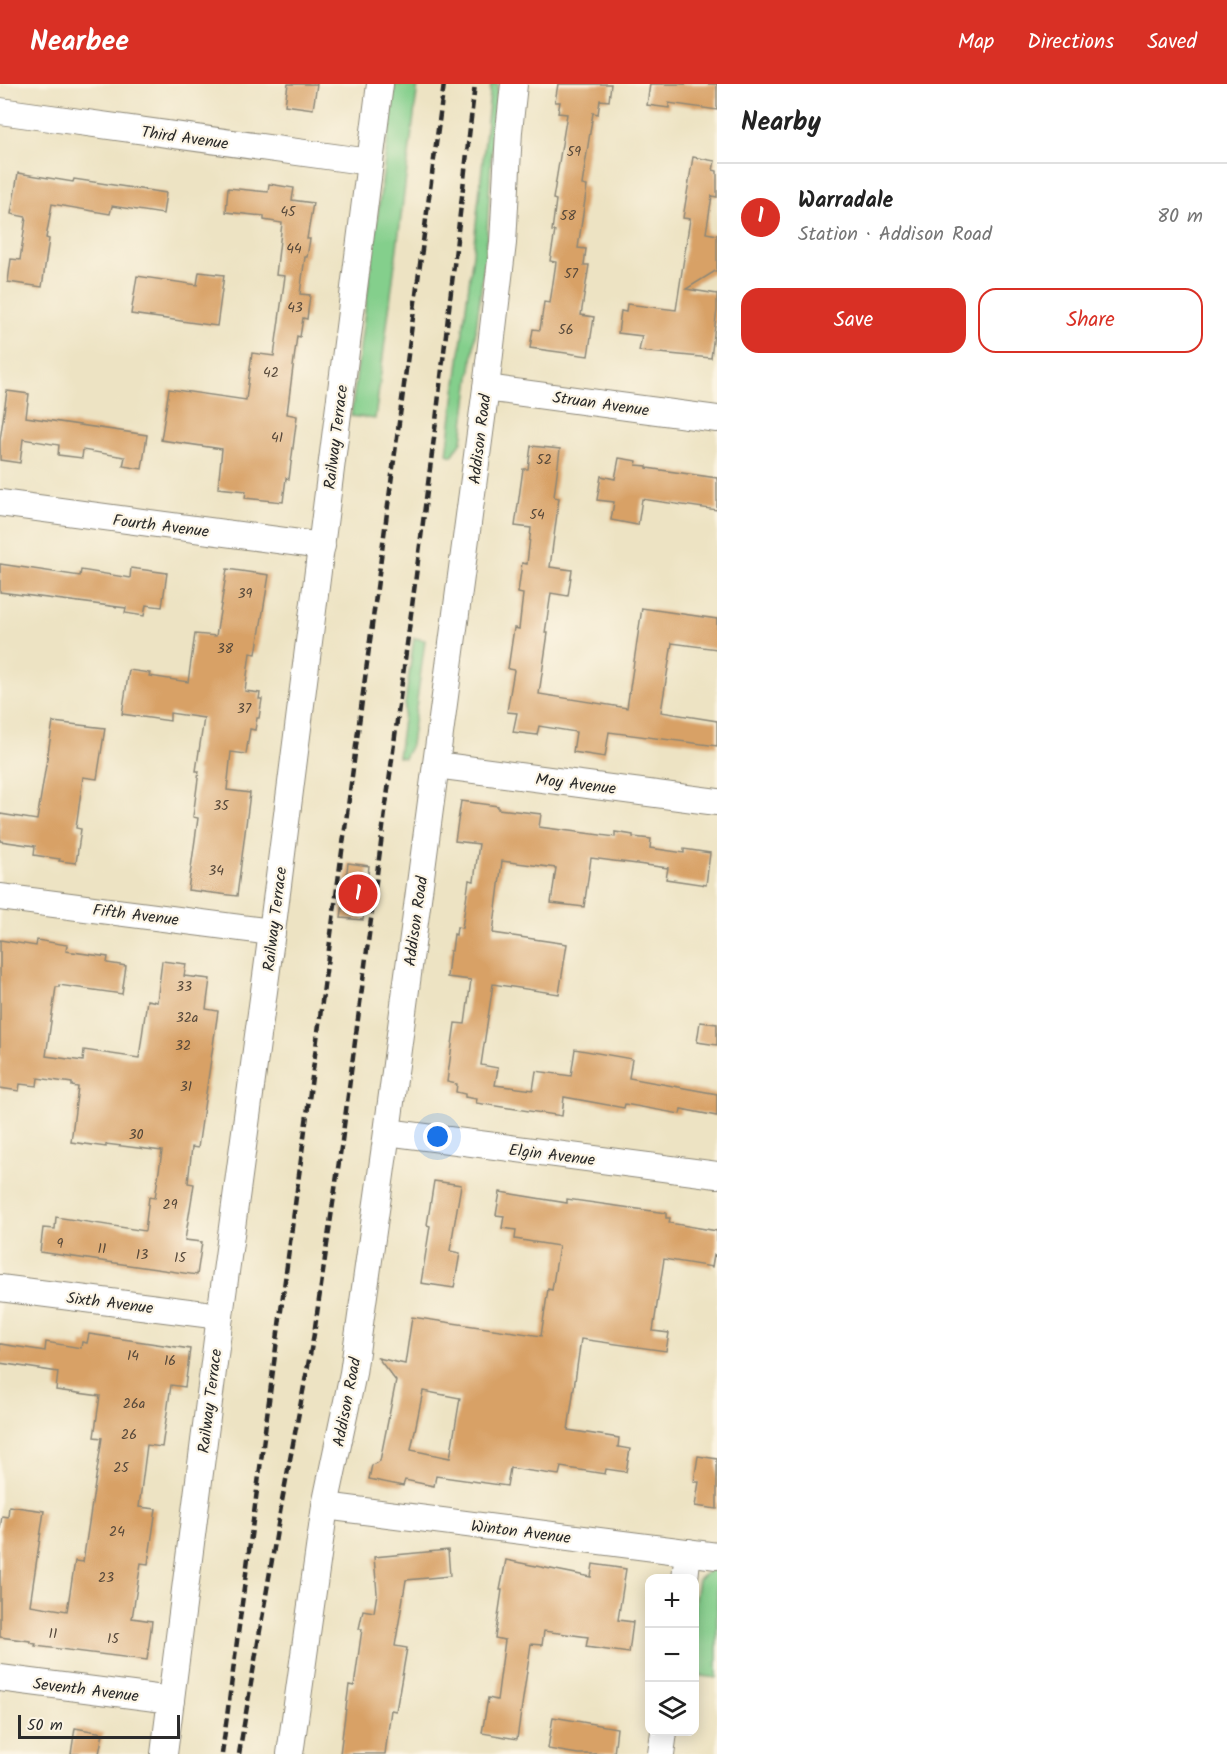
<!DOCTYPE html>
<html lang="en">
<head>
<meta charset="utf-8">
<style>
	body { margin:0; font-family:Kalam,sans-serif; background:#f2f2f2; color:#222 }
	.controls { position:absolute; right:18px; bottom:18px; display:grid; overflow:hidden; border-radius:12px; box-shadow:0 3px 15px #0003 }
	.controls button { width:54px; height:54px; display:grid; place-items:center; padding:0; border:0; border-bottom:2px solid #e0e0e0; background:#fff; color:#222; font:30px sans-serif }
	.scale { position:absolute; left:18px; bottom:15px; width:162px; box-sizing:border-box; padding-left:6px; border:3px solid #2b2b2b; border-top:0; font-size:16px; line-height:21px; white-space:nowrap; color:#2b2b2b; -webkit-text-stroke:4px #fcf5e5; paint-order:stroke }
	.you { position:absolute; left:438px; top:1053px; width:21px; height:21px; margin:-15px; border:4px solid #fff; border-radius:50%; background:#1a73e8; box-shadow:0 0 0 9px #1a73e833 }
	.badge { display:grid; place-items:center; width:39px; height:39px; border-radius:50%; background:#d93025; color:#fff; font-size:20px; font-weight:700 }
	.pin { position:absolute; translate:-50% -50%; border:3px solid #fff; box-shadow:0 2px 6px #0006 }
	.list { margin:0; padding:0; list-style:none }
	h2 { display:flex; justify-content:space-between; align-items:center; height:78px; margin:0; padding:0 24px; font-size:26px }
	h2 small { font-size:20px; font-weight:400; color:#767676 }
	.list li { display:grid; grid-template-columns:39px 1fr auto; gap:18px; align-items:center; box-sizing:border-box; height:108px; padding:0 24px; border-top:2px solid #e0e0e0 }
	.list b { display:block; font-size:22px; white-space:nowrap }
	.list p { margin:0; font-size:20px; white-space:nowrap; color:#767676 }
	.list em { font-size:20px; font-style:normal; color:#767676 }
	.actions { display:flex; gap:12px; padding:18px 24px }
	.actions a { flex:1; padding:14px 0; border:2px solid #d93025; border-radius:18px; text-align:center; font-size:21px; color:#d93025 }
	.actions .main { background:#d93025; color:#fff }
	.icon { flex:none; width:33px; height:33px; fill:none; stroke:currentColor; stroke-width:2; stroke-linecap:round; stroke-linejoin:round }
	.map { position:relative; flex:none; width:717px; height:1670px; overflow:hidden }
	header { display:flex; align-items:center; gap:36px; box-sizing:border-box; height:84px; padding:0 30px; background:#d93025; color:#fff }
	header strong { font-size:28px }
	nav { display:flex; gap:33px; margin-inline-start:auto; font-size:21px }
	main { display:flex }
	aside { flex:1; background:#fff }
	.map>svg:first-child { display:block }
</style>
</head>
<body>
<header>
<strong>Nearbee</strong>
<nav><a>Map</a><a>Directions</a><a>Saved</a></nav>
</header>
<main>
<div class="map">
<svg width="717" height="1670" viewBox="0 0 717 1670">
	<rect width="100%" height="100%" fill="#fcf5e5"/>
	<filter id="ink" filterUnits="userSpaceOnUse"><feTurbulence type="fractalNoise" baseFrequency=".0167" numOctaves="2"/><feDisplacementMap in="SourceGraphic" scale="12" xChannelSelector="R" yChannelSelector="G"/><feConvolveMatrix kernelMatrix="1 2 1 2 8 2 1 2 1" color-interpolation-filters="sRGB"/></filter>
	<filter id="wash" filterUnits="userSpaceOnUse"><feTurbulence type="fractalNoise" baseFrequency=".008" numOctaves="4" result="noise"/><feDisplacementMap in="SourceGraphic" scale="24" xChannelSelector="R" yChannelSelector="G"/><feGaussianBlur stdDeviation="1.35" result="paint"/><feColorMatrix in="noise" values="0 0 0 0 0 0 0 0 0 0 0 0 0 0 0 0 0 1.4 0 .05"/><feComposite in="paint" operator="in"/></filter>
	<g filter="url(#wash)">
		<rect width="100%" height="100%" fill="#ede3c3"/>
		<g fill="#84cf8c" stroke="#587d5c" stroke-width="1.5">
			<path d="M395,0H418L375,335L351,332Z"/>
			<path d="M491,0H498L493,43L486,165L462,357L452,372L447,370L473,169Z"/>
			<path d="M414,554L425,556L411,661L404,674L398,673Z"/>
			<path d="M712,1484L717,1485V1594L695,1591L694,1521L698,1496Z"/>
		</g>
		<g id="blocks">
			<g fill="#d8a166" fill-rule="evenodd">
				<path d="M288,0H317L313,25L285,21Z"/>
				<path d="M558,0H611L609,17L600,16L598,30L593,29L582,101L587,102L578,164L586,165L584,181H589L581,231L594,233L588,272L530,264L533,245L540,246L544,218L550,219L556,178L550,177L555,147H552L556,116L553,115L567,30L558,29L560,18H555Z"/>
				<path d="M650,0H717V26L669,19V24L647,21Z"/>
				<path d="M693,73L715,77L713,86L717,87V113L712,112L706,149L717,151V186L686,205L717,210V226L711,274L639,267L642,252L618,249L621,227L626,228L627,220L676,226L690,135L683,134Z"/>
				<path d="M18,89L73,98L74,95L166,109L163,130L112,122L110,130L52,120L46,154L49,155L42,203L8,198L11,175L20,176L26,133L11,130Z"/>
				<path d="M269,100L294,104L292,116L313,119L307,155H310L307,173H305L300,210L310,211L307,235L303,234L300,253L297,252L287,330L297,332L289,395L286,394L283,418L245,414L246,407L218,404L222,365L161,356L169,305L246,316L252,269L274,272L285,192L276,191L282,139L264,136V132L226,128L228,104L268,108Z"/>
				<path d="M199,188L224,191L217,242L131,230L137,192L197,201Z"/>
				<path d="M7,307L29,310L26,333L147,351L142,385L123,382L125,373L83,366L82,374L58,371L59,361L23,355L20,379L0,376V356Z"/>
				<path d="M531,362L560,365L554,413L559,414L550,483L572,486L568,512L551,509L545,549H548L539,610L627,624L642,524L717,535V565L672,559L661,628L717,637V662L609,648L605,673L573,668L576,648L539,642L537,651L513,648L517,629L507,628L514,586L508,585L514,544L519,545L523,510L518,509L522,479L527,480L531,444L515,442L523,385H528Z"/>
				<path d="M619,374L637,377L636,381L647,382V384L717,394V426L642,415L638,441L611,436L614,418L597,416L601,392L615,395Z"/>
				<path d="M0,480L80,492L81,486L130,494L131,484L167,489L162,523L146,521L144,532L125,529L126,524L0,508Z"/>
				<path d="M227,485L269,491L256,570L250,569L245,607L260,609L259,615H262L259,634H257L255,646L250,645L246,670L231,668L227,706L250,709L237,812L188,806L198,734L193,733L199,687H196L204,634L170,629V637L122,630L129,586L150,589L149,592L188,598L195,550L216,552Z"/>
				<path d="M53,638L105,644L97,695L83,693L76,744L81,745L76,779L59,777L60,775L34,771L35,762L0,757V730L37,736Z"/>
				<path d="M461,717L498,722V725L541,730L539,743L615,753V748L633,751V753L651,755L650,764L684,769V765L710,769L706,801L666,795L668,784L591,774L584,823L551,819L556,784L502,777L493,849L567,860L559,910L493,900L481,981L498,984L495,1001L533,1006L536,987L571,992L575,965L632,975L629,994L717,1010V1032L681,1025L680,1030L625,1020L624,1024L564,1013L562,1032L476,1019L477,1015L465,1013V1010L456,1008L457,1000L447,998L455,939L465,940L471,896L447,893L450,867H452L454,850L456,851L457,843L462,844L469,796L474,797L479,760L455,757Z"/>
				<path d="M348,779L369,782L363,836L341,834Z"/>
				<path d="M0,856L36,862L37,856L67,861L66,867L108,873L107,879L126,882L122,910L59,901V903H56L46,972L83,977L84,966L139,974L147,916L157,918L162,877L186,880L184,892L210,895L206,925L218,927L198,1064L192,1063L188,1099L194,1100L185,1156L202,1158L197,1191L40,1168L43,1144L55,1145L56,1133L145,1147L149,1113L155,1114L162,1067L106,1060V1063L71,1058L78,1003L72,1002V999L38,994L37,1002L20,1000L19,1007L0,1004Z"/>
				<path d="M700,938L717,940V961L697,958Z"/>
				<path d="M434,1097L461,1101L450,1167L460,1169L454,1204L421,1199L430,1142L427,1141Z"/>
				<path d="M500,1108L567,1119V1115L666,1129V1134H670L669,1139L717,1147V1172L714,1171L712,1183L664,1175L653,1247L669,1249L666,1267L581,1255L568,1346L619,1354L618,1363L630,1365L626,1388L606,1385L605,1390L561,1383L559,1391L510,1384L507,1402L436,1392L434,1402L405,1396L403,1402L369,1395L372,1381L380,1377L396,1297L378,1274L405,1280L412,1233L541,1252L548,1205L552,1206L559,1162L515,1155L516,1146L502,1144L504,1132L496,1131ZM423,1307L460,1314L450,1374L411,1366Z"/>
				<path d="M89,1250L190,1265L185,1303L171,1301L162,1363L147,1361L139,1423L156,1425L148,1480L141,1479L132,1534L152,1537L147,1576L35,1562L36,1560L30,1559V1557L0,1553V1445L2,1432L8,1433L9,1422L44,1427L30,1521L67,1527L75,1477L83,1478L102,1354L94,1353L100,1312L56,1306L58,1288L0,1279V1260L45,1267L46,1258L81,1264L82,1258L87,1259Z"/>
				<path d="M698,1372L717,1375V1425L695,1422L699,1398H694Z"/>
				<path d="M448,1466L450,1492L406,1496L395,1562L407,1564L396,1627L391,1626L385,1670H340L349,1601L354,1602L362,1545H359L363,1526L374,1528L377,1509L374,1473Z"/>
				<path d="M506,1476L591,1493L593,1480L626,1485L618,1536L633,1538L629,1569L586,1563L588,1553L544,1547L542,1561L531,1560L517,1655L482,1649L488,1614L497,1616L505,1556L495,1554L502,1506H500Z"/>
				<path d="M553,1633L617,1644L614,1670H578L548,1665Z"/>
				<path d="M75,1644L103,1649L99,1670H71Z"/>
			</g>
		</g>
	</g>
	<g filter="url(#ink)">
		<use href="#blocks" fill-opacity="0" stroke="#8c8777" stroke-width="1.5"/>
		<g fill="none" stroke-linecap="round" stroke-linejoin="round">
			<g stroke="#8c8777" stroke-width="28">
				<g id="minor">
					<path d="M0,27L370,78"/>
					<path d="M486,304L717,335"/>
					<path d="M0,419L322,462"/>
					<path d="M436,681L717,718"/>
					<path d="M0,813L272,848"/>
					<path d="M387,1048L717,1091"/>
					<path d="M0,1204L220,1232"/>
					<path d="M325,1422L717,1472"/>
					<path d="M685,1494L688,1468"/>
					<path d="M0,1594L171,1616"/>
					<path d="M164,1670L220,1232L272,848L380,0"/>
					<path d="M290,1670L325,1422L353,1289L387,1048L486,304L503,159L509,47L514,0"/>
					<path d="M661,1670L664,1648"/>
				</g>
			</g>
			<use href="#minor" stroke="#fff" stroke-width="26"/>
			<g stroke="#2b2b2b" stroke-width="4.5" stroke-dasharray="9 4.5" stroke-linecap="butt">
				<path d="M222,1670L444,0"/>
				<path d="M239,1670L282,1417L314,1250L342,1057L434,354L475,0"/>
			</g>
		</g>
	</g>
	<g text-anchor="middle" stroke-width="4.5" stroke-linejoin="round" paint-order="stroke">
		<g font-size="14" fill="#56483a">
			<text x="574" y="72">59</text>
			<text x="288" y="132">45</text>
			<text x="568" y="136">58</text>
			<text x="294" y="169">44</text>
			<text x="571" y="194">57</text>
			<text x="295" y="228">43</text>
			<text x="566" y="250">56</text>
			<text x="271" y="293">42</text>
			<text x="277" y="358">41</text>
			<text x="544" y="380">52</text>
			<text x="537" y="435">54</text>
			<text x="245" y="514">39</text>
			<text x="225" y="569">38</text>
			<text x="244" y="629">37</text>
			<text x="221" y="726">35</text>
			<text x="216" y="791">34</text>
			<text x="184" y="907">33</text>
			<text x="187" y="938">32a</text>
			<text x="183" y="966">32</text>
			<text x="186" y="1007">31</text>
			<text x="136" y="1055">30</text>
			<text x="170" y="1125">29</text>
			<text x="60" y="1164">9</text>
			<text x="102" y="1169">11</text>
			<text x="142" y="1175">13</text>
			<text x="180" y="1178">15</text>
			<text x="133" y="1276">14</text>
			<text x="170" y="1281">16</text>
			<text x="134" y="1324">26a</text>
			<text x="129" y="1355">26</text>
			<text x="121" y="1388">25</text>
			<text x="117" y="1452">24</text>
			<text x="106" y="1498">23</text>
			<text x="53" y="1554">11</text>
			<text x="113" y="1559">15</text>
		</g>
		<g font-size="16" fill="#2b2b2b" stroke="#fcf5e5">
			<text transform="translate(185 53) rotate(8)" y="6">Third Avenue</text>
			<text transform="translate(601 319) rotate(8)" y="6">Struan Avenue</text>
			<text transform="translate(335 353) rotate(-83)" y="6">Railway Terrace</text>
			<text transform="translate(479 355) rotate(-83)" y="6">Addison Road</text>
			<text transform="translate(161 441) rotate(7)" y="6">Fourth Avenue</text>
			<text transform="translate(576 699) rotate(7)" y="6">Moy Avenue</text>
			<text transform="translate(136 830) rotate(7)" y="6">Fifth Avenue</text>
			<text transform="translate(274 835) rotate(-83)" y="6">Railway Terrace</text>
			<text transform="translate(415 837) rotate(-82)" y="6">Addison Road</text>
			<text transform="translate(552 1070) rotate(7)" y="6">Elgin Avenue</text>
			<text transform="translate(110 1218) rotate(7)" y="6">Sixth Avenue</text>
			<text transform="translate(209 1317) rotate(-83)" y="6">Railway Terrace</text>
			<text transform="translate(346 1318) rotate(-79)" y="6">Addison Road</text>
			<text transform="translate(521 1447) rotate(7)" y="6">Winton Avenue</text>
			<text transform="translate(86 1605) rotate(7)" y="6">Seventh Avenue</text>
		</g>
	</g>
</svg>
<div class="controls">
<button>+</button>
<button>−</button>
<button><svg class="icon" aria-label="layers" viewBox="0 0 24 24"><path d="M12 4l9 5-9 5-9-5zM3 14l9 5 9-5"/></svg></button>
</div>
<div class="scale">50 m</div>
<div class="you"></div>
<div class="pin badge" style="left:358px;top:810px">1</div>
</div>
<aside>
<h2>Nearby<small></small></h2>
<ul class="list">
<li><span class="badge">1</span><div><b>Warradale</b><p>Station · Addison Road</p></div><em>80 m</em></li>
</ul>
<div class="actions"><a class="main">Save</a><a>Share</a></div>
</aside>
</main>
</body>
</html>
